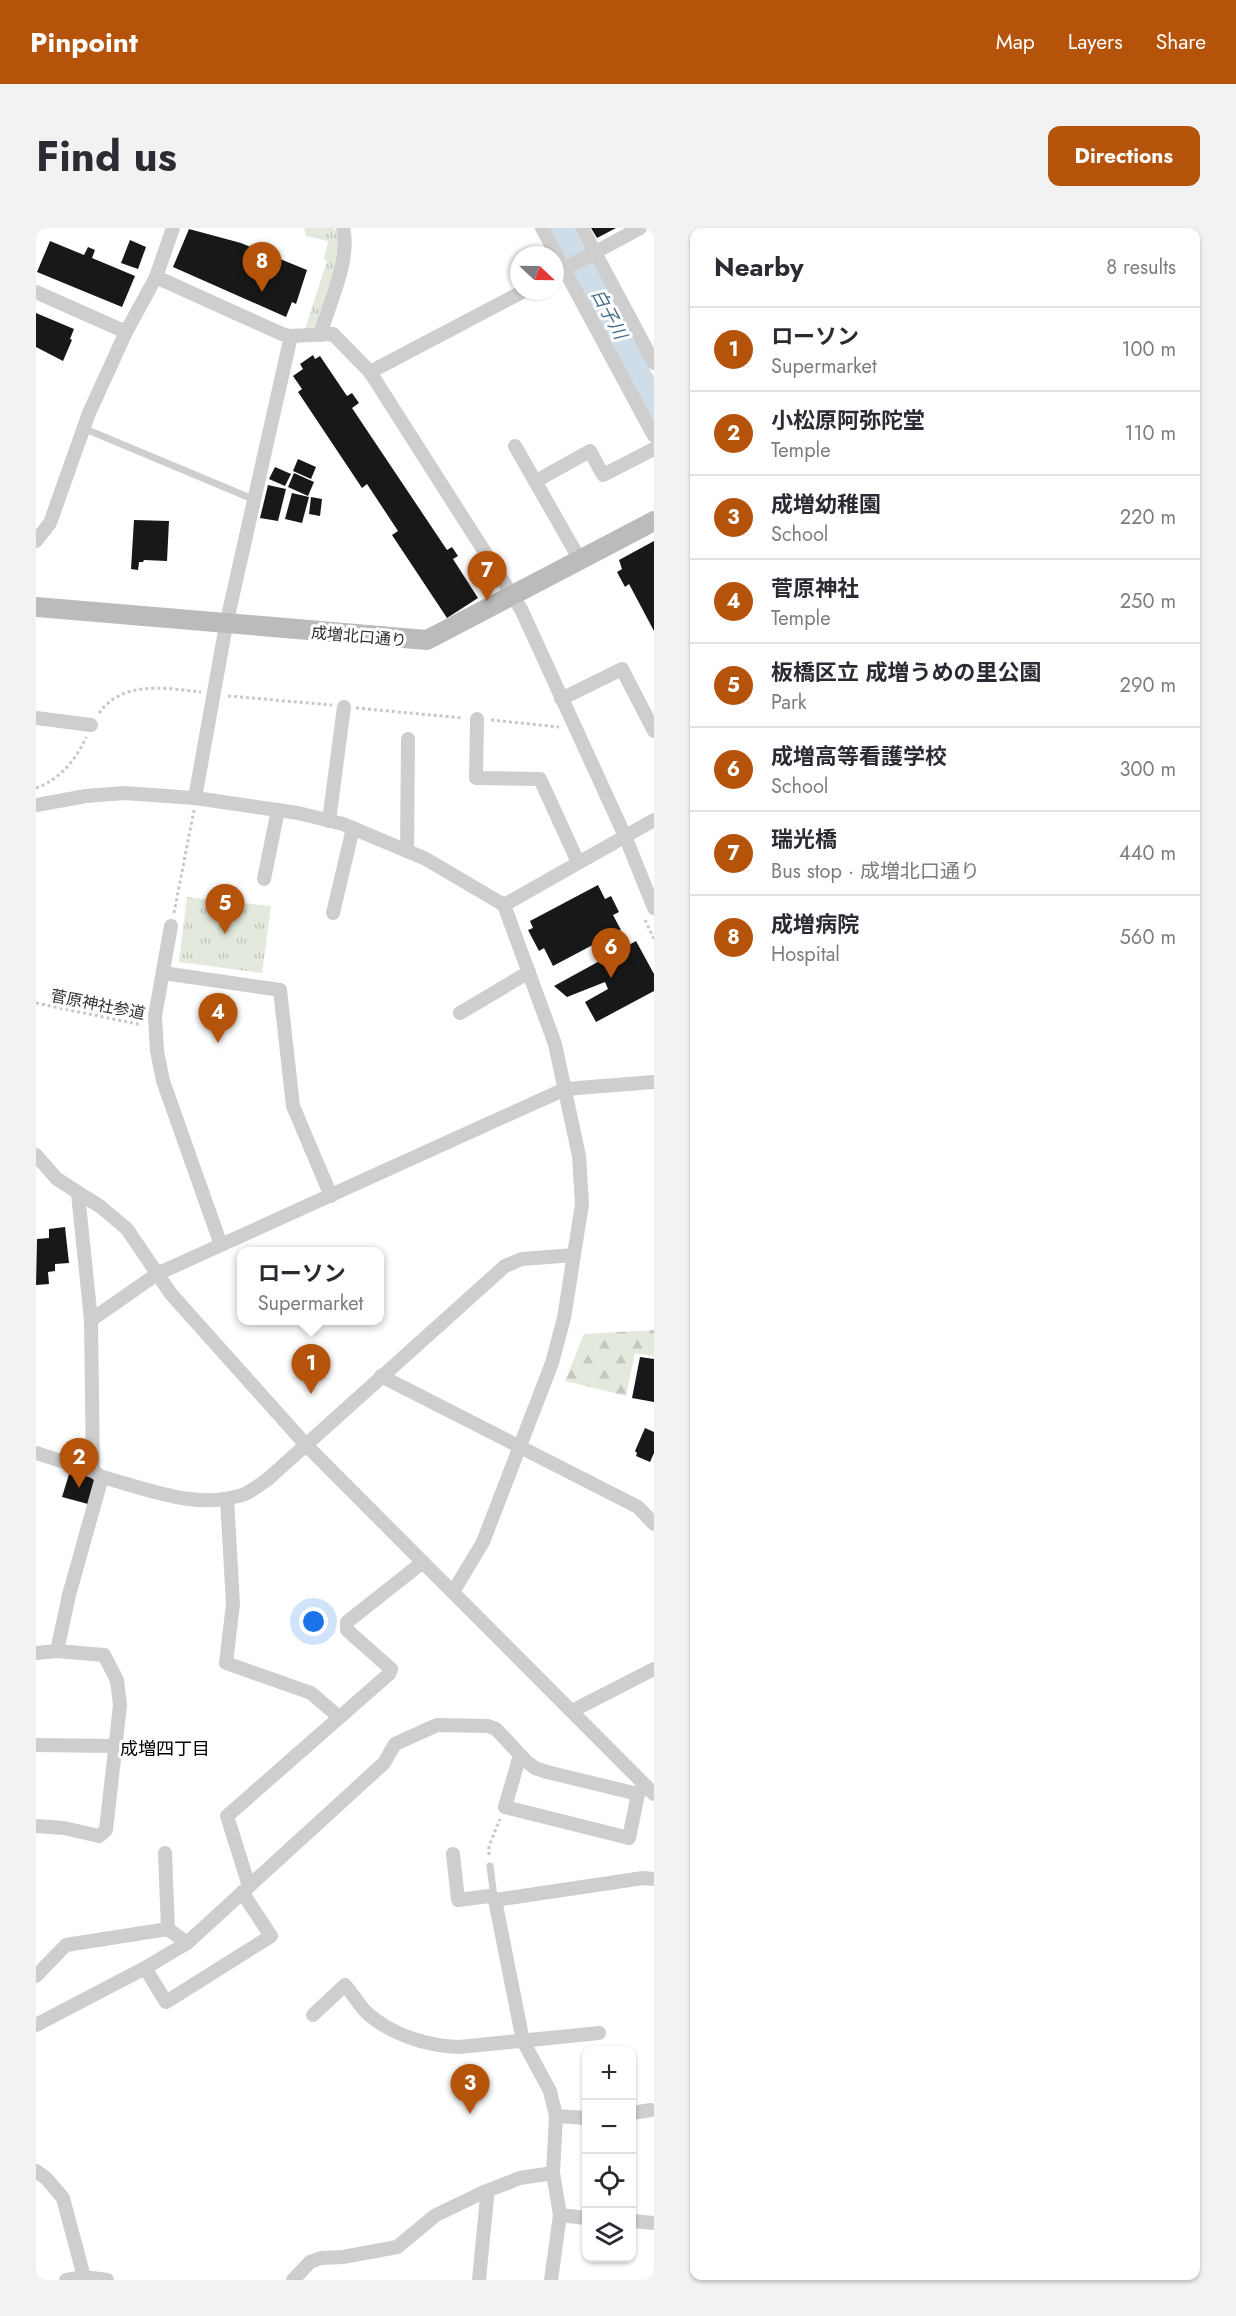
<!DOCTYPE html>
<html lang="en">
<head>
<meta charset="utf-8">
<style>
	body { margin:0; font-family:Jost,"Noto Sans JP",sans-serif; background:#f2f2f3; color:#2b2b33 }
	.controls { position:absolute; right:18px; bottom:18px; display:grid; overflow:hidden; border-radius:12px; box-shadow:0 2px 4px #0004 }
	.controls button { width:54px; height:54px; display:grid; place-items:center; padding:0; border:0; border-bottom:2px solid #e1e1e2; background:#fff; color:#2b2b33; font:30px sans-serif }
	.compass { position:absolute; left:474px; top:18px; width:54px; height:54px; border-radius:50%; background:#fff; box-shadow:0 2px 4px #0004; rotate:112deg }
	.you { position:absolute; left:278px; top:1394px; width:21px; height:21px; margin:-15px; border:4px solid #fff; border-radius:50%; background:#1a73e8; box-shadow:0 0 0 9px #1a73e833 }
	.badge { display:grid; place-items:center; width:39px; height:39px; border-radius:50%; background:#b45309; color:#fff; font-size:20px; font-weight:700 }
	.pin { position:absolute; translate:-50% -50px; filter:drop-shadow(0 2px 3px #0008) }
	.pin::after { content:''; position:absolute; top:32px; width:21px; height:18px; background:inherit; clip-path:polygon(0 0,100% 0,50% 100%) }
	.popup { position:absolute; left:201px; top:1019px; width:147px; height:78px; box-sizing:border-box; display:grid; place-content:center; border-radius:12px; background:#fff; filter:drop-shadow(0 2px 4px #0005); font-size:20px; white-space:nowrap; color:#7c7c81 }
	.popup b { font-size:22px; color:#2b2b33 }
	.popup::after { content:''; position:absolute; left:50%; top:100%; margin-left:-12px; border:12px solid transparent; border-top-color:#fff }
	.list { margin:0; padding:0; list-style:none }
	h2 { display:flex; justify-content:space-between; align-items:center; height:78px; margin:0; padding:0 24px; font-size:26px }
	h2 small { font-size:20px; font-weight:400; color:#7c7c81 }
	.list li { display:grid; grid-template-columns:39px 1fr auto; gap:18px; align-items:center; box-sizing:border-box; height:84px; padding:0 24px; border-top:2px solid #e1e1e2 }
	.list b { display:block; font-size:22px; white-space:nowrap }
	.list p { margin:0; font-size:20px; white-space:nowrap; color:#7c7c81 }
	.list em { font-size:20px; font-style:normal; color:#7c7c81 }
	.icon { flex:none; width:33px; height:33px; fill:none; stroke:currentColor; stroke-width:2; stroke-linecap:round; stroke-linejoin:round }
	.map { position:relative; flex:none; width:618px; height:2052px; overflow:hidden; border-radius:12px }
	header { display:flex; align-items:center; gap:36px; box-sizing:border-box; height:84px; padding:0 30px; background:#b45309; color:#fff }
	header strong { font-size:28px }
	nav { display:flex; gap:33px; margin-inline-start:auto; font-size:21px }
	.intro { display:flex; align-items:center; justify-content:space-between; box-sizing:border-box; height:144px; padding:0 36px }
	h1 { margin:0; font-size:42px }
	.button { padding:15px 27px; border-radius:12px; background:#b45309; color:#fff; font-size:21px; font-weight:700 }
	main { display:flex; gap:36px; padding:0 36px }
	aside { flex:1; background:#fff; border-radius:12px; box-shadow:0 2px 4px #0004 }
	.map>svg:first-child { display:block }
</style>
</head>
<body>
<header>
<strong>Pinpoint</strong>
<nav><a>Map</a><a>Layers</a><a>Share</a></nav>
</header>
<div class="intro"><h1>Find us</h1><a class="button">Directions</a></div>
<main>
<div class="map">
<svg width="618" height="2052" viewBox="0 0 618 2052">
	<defs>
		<pattern id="grass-tufts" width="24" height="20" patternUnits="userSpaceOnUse" patternTransform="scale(1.5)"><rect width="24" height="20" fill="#e3e9dd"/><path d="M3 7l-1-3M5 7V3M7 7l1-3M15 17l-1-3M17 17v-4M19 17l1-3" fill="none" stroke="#c3c8be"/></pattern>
		<pattern id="forest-firs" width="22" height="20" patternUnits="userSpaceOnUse" patternTransform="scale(1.5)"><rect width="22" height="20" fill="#e3e9dd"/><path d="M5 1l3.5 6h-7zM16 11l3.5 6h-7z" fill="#c3c8be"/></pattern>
	</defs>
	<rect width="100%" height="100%" fill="#fff"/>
	<g fill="url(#grass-tufts)">
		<path d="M268,0H298C314,25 290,72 281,99L269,101L291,33L288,31L292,13L270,8Z"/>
		<path d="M151,669L235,678L226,745L143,734Z"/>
	</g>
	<path fill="url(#forest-firs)" d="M618,1102V1128L599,1125L590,1168L529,1153L548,1106Z"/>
	<path fill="#cfdde9" d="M513,0H538L618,149V196Z"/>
	<g fill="#181818">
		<path d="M555,0H580L561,10Z"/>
		<path d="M153,1L205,15L271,42L260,76L256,74L250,89L137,39Z"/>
		<path d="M94,12L110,19L102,41L85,35Z"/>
		<path d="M14,13L48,27L52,19L59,22L56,30L99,48L86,79L1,44Z"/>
		<path d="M0,85L38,101L34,111L36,112L27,133L0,119Z"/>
		<path d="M277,127L279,131L284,128L311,168L316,165L323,175L316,180L411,322L416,319L422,328L417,331L442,370L411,390L356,307L362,303L331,256L326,260L262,164L266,161L257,148L267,141L264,136Z"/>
		<path d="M262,231L280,239L275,251L257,243Z"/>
		<path d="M239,239L255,246L249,258L233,251Z"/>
		<path d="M258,245L278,254L272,268L252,259Z"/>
		<path d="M232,257L250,261L242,293L224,290Z"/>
		<path d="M256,265L273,269L266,295L249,291Z"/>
		<path d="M275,269L286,271L284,288L273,286Z"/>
		<path d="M98,292L133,293L131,333L108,332L107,334H103L102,342L95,341Z"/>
		<path d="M618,313V403L593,356L589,359L581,344L586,341L583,332Z"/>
		<path d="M562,657L569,671L575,668L583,684L577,687L585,702L517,738L508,720L503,723L492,702L497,700L494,693Z"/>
		<path d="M600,713L618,746V763L560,794L549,774L572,761L569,754L531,769L518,758Z"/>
		<path d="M29,999L33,1035L19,1036V1043L12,1044L13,1056L0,1057L1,1011L13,1010V1001Z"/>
		<path d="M604,1129L618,1131V1174L596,1170Z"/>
		<path d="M609,1200L618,1204V1225L614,1234L600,1228L601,1225L599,1223Z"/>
		<path d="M34,1243L60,1250L52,1276L26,1269Z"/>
	</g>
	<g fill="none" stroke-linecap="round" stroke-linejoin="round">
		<g stroke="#c8c8c8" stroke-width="3" stroke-dasharray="3 3" stroke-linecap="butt">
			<path d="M192,468L296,477"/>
			<path d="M320,480L427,490"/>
			<path d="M63,485C87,452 129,460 165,464"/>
			<path d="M455,492L523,499"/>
			<path d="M0,560C23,552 41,531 50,509"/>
			<path d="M138,685L158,582"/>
			<path d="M609,692L618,711"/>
			<path d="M0,775L106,797"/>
			<path d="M453,1627V1618L464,1591"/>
		</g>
		<g stroke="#cecece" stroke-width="7">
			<path d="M47,200L219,272"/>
			<path d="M454,1638L458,1669"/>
		</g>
		<g stroke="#cecece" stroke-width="14">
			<path d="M506,0L618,208"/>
			<path d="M546,0L618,135"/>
			<path d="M519,46L604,0"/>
			<path d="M120,49L246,106L255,108L297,106L334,144L485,381L589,608L618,680"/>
			<path d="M0,64L90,104"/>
			<path d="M284,107C293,76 315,31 307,0"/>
			<path d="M334,144L488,63"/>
			<path d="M479,218L544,332"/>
			<path d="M500,253L554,223L567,247L618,221"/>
			<path d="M0,313L14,295L53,185L90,104L120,49L137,0"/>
			<path d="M525,471L586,441L618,503"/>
			<path d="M0,490L55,497"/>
			<path d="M441,491L440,550L504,551L542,634"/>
			<path d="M159,570L190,397L255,108"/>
			<path d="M0,577L50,568L88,565L159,570L262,585L307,596L390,631L468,677L519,816L543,928L546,976L528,1090L516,1135L447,1314L417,1364"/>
			<path d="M293,593L308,479"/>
			<path d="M371,623L372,511"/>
			<path d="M228,651L242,582"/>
			<path d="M468,677L618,592"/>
			<path d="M297,685L317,600"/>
			<path d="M135,698L119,788L121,823L127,853L185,1017"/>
			<path d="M127,745L244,762L257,878L295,968"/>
			<path d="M424,785L493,744"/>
			<path d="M0,927L21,951L65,979L91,1001L135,1066L270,1217L618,1566"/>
			<path d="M42,966L55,1092L57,1243"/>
			<path d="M55,1092L121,1046L529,861L618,854"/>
			<path d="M345,1148L602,1279L618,1296"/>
			<path d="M0,1225L57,1243L66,1249C112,1261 162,1283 209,1266C217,1262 225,1256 232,1251L469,1038L486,1031L538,1027"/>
			<path d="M191,1271L197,1376L190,1435L275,1465L303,1489"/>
			<path d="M21,1423L33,1367L66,1249"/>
			<path d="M0,1425L21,1423L68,1427L81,1452L84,1477L70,1602L63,1608L28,1600L0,1598"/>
			<path d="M536,1483L618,1441"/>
			<path d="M0,1517L80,1518"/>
			<path d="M484,1527L469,1579L593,1610L602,1566"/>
			<path d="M129,1625L132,1701"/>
			<path d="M417,1626L422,1672L453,1668L459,1672L607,1650L618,1651"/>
			<path d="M213,1658L191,1588L353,1446L355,1441L311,1402V1394L387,1334"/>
			<path d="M459,1672L487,1813L514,1863L520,1888L517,1945L524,1987L515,2052"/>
			<path d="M109,1740L130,1774L235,1708L206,1664"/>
			<path d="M0,1748L30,1717L132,1701L151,1715"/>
			<path d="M277,1787L309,1757C316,1765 322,1775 329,1783C353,1806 390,1818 423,1819L563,1805"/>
			<path d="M0,1797L109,1740L151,1715L348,1535L359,1516L401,1497L452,1498L460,1501L490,1533L499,1540L511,1544L602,1566L610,1558"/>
			<path d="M596,1885L615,1882"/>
			<path d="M520,1888L550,1890"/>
			<path d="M0,1943L10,1950L27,1970L48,2049"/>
			<path d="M524,1987L550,1990"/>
			<path d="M596,1993L618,1995"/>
			<path d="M30,2052L48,2049L71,2052"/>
			<path d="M257,2052L274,2034L285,2030L307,2029L361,2019L400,1987L448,1964L484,1950L517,1945"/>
			<path d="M443,2052L451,1969L448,1964"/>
		</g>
		<path stroke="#bbb" stroke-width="20" d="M0,379L391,412L618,293"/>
	</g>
	<g text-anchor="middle" stroke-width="6" stroke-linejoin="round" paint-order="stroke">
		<g font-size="16" fill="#313131" stroke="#fff">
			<text transform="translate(323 408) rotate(5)" y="6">成増北口通り</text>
			<text transform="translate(62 776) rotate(11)" y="6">菅原神社参道</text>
		</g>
		<g font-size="18" font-style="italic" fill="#476c8b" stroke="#fff">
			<text transform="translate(573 86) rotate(62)" y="6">白子川</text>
		</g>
		<g font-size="18" fill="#000" stroke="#fff">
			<text x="129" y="1527">成増四丁目</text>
		</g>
	</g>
</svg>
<div class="controls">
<button>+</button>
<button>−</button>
<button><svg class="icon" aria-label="locate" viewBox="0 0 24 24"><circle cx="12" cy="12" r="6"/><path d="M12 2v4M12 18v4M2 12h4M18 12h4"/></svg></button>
<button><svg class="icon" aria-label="layers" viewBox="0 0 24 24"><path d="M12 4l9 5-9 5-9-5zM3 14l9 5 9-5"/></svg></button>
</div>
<svg class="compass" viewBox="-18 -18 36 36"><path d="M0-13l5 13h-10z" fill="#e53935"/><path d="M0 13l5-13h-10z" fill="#7c7c81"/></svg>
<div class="you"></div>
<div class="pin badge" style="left:275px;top:1166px">1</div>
<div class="popup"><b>ローソン</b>Supermarket</div>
<div class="pin badge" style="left:43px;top:1260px">2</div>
<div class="pin badge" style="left:434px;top:1886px">3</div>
<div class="pin badge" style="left:182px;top:815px">4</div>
<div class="pin badge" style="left:189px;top:706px">5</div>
<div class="pin badge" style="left:575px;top:750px">6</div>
<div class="pin badge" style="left:451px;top:373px">7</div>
<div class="pin badge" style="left:226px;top:64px">8</div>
</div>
<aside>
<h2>Nearby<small>8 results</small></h2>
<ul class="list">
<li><span class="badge">1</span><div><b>ローソン</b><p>Supermarket</p></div><em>100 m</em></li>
<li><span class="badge">2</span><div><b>小松原阿弥陀堂</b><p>Temple</p></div><em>110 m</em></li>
<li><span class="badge">3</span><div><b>成増幼稚園</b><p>School</p></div><em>220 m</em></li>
<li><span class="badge">4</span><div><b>菅原神社</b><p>Temple</p></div><em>250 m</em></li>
<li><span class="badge">5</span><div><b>板橋区立 成増うめの里公園</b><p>Park</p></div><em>290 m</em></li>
<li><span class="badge">6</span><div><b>成増高等看護学校</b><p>School</p></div><em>300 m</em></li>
<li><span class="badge">7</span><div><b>瑞光橋</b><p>Bus stop · 成増北口通り</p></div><em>440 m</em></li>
<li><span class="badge">8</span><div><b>成増病院</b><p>Hospital</p></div><em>560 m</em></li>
</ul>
</aside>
</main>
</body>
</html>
